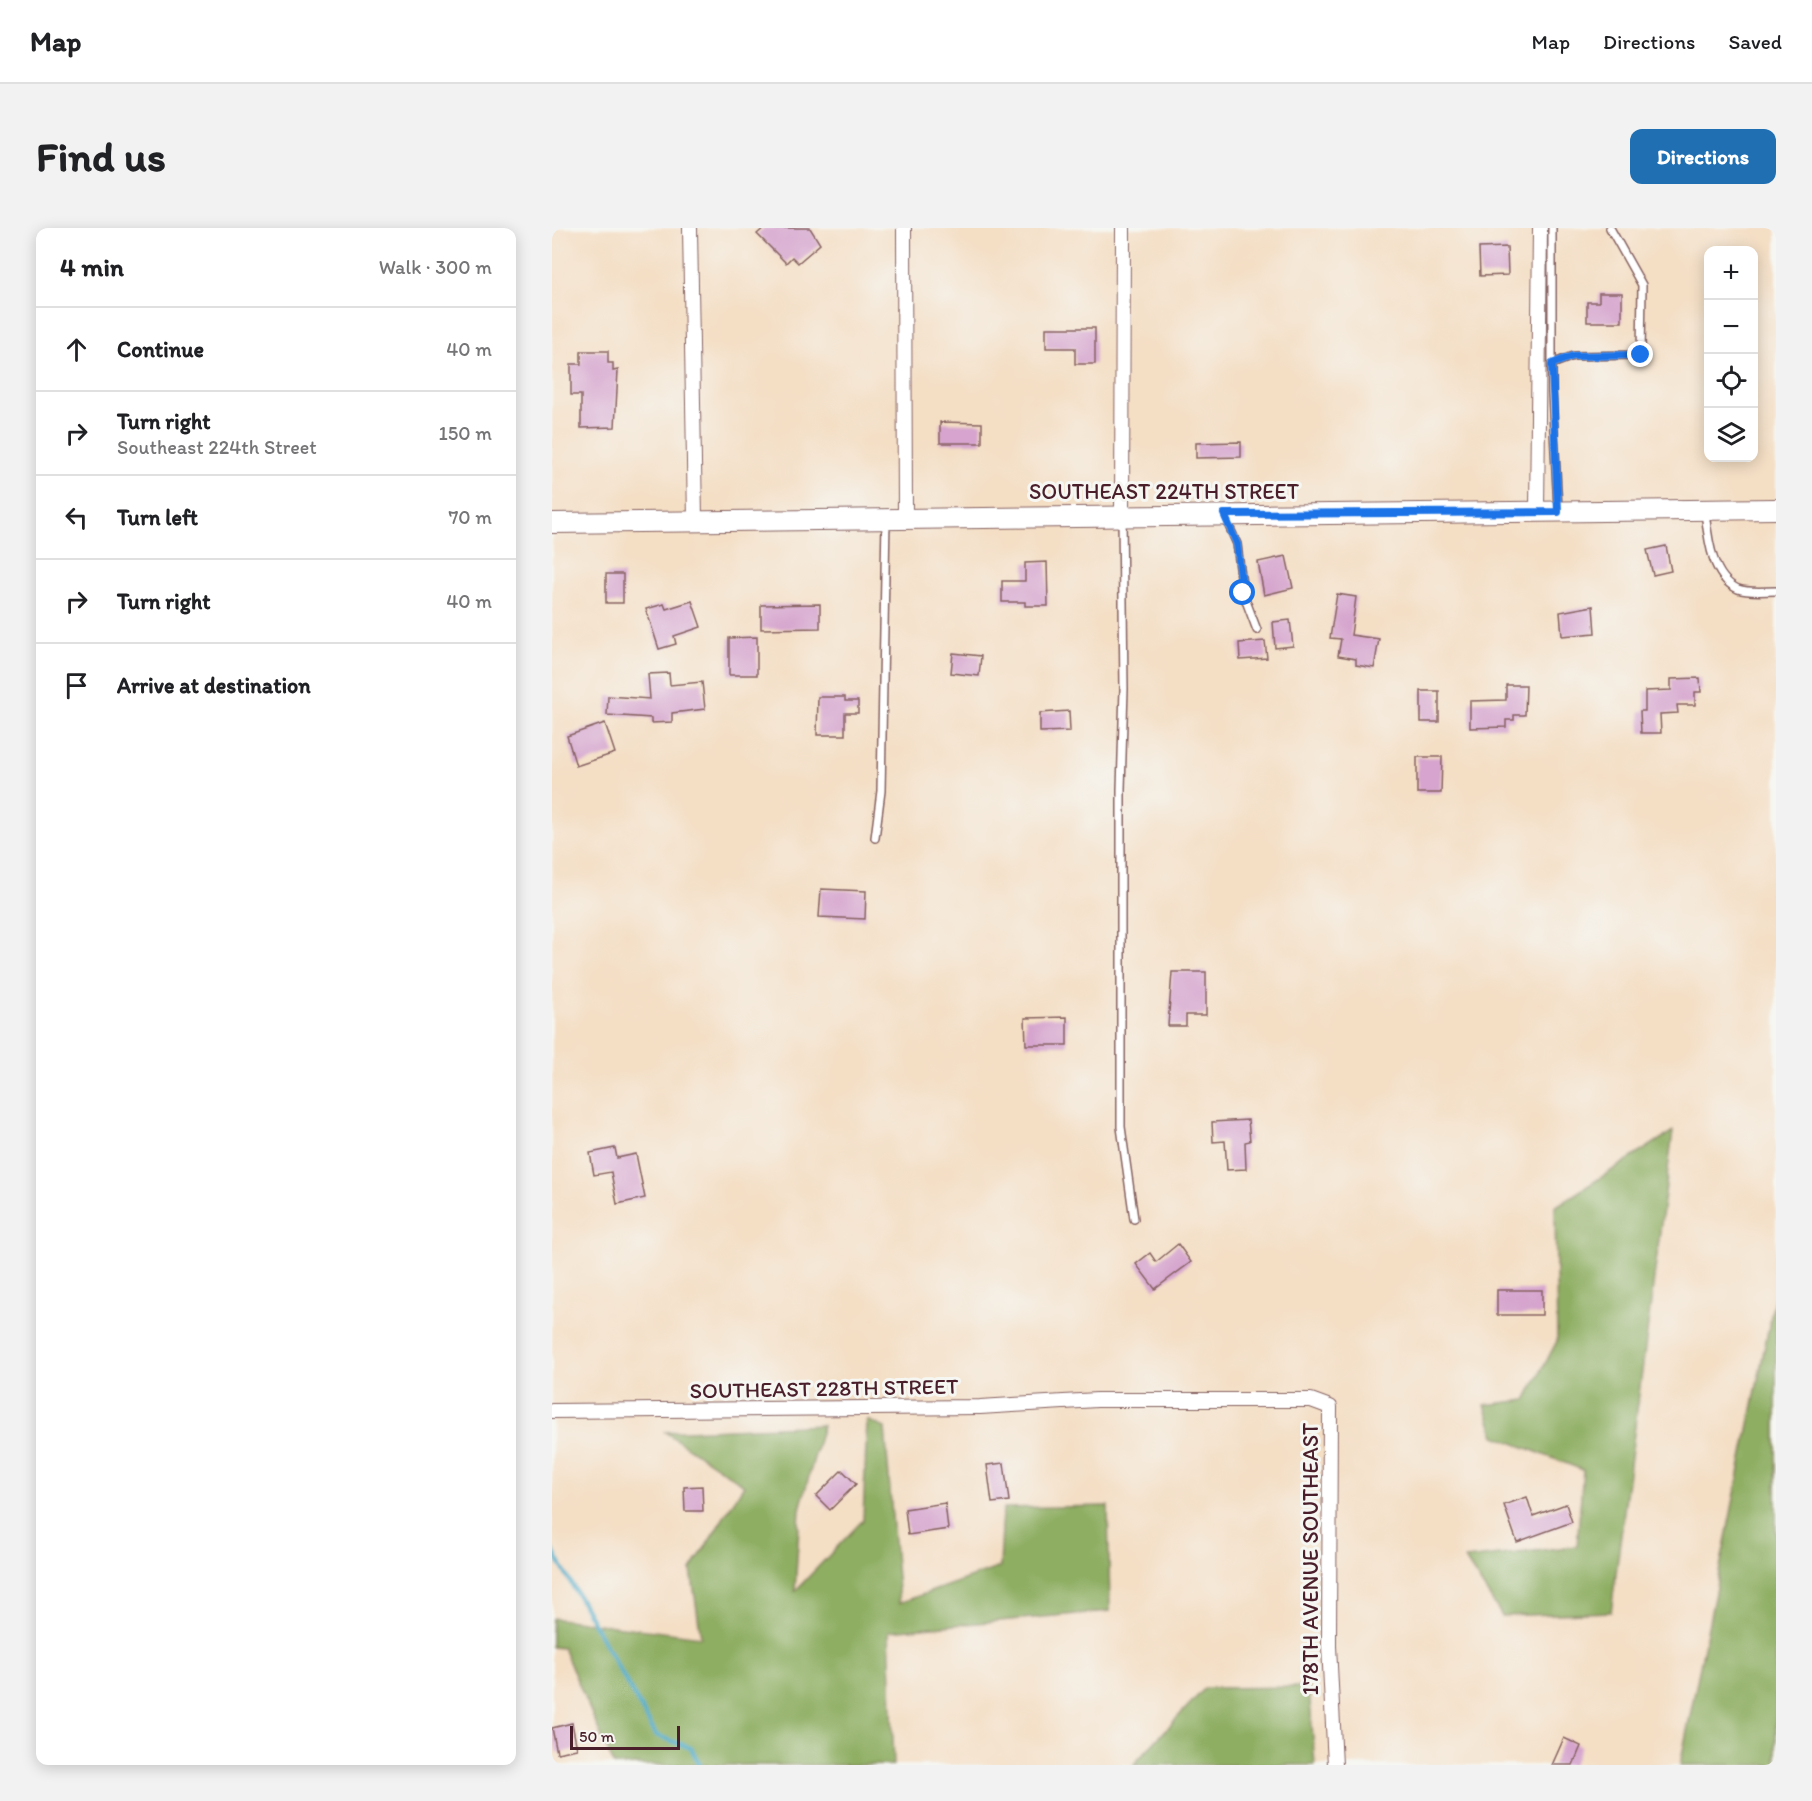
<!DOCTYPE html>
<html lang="en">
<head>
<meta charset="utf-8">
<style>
	body { margin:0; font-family:Itim,sans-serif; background:#f2f2f2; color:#202124 }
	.controls { position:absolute; right:18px; top:18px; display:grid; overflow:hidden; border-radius:12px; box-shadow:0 3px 15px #0003 }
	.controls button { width:54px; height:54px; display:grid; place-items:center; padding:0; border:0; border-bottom:2px solid #e0e0e0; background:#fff; color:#202124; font:30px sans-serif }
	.scale { position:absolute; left:18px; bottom:15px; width:110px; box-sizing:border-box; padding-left:6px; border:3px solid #4a1f2b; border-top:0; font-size:16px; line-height:21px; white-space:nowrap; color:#4a1f2b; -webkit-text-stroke:4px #f6f6f2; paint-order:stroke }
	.stop { position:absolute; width:18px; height:18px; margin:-14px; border:4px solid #1a73e8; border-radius:50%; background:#fff }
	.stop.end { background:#1a73e8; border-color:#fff; box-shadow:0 2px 6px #0008 }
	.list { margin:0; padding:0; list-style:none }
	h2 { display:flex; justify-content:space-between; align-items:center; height:78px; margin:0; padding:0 24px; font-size:26px }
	h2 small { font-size:20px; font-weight:400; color:#757577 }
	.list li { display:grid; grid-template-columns:39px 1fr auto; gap:18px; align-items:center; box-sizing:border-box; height:84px; padding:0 24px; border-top:2px solid #e0e0e0 }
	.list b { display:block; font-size:22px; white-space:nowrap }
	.list p { margin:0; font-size:20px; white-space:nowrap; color:#757577 }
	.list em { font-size:20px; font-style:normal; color:#757577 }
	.icon { flex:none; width:33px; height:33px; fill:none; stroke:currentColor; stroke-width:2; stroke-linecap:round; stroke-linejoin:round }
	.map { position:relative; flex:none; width:1224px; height:1537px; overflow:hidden; border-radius:12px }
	header { display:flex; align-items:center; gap:36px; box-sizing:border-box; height:84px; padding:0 30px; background:#fff; border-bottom:2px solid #e0e0e0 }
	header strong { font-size:28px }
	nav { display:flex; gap:33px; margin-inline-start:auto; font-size:21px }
	.intro { display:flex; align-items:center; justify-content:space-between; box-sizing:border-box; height:144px; padding:0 36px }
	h1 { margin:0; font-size:42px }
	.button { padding:15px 27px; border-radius:12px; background:#1f6fb2; color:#fff; font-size:21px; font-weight:700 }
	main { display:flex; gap:36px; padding:0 36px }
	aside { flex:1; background:#fff; border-radius:12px; box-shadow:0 3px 15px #0003 }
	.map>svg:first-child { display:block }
</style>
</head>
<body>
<header>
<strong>Map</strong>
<nav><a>Map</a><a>Directions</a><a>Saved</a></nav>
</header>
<div class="intro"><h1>Find us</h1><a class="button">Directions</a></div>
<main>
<aside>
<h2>4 min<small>Walk · 300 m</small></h2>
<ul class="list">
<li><svg class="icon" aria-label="ahead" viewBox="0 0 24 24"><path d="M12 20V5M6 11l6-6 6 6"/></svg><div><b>Continue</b></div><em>40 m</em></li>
<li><svg class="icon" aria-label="right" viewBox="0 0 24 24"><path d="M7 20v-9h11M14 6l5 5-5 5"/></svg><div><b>Turn right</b><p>Southeast 224th Street</p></div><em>150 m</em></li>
<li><svg class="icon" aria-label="left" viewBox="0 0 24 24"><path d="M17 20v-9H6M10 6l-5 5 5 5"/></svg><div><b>Turn left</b></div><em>70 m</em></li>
<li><svg class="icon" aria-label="right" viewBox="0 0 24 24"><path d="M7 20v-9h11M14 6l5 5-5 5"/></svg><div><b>Turn right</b></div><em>40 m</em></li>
<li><svg class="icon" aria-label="arrive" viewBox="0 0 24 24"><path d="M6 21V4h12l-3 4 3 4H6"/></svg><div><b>Arrive at destination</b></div></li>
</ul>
</aside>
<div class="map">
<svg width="1224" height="1537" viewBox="0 0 1224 1537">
	<rect width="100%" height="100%" fill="#f6f6f2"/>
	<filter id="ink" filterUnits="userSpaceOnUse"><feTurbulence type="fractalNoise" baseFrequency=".0167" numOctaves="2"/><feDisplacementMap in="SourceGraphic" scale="12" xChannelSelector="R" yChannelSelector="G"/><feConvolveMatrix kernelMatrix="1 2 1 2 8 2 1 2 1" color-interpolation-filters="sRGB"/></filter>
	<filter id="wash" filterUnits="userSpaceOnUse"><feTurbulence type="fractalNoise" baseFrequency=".008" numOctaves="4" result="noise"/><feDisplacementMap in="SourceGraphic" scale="24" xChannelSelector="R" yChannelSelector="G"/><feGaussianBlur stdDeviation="1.35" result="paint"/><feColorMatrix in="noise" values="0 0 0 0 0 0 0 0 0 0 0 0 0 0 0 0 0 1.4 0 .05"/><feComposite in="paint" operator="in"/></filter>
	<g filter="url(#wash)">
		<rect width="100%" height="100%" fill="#f4dec4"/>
		<g fill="#8eae62" stroke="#6c6646" stroke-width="1.5">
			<path d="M1121,903L1059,1384L950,1388L913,1331L1025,1318L1031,1242L943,1208L933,1177L974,1172L1005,1113L1003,979Z"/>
			<path d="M1224,1063V1537H1128Z"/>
			<path d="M315,1192L333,1200L347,1375L448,1339L451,1280L556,1278L558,1383L337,1403L342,1537H62L11,1420L0,1419V1390L149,1409L139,1342L192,1257L113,1204L271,1197L248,1281L243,1363L311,1292Z"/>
			<path d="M757,1459L763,1537H581L653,1460Z"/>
		</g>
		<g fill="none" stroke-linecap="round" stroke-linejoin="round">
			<path stroke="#46a8c6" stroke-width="4.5" d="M0,1321L104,1507L139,1520L148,1537"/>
		</g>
		<g id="blocks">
			<g fill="#d6a4ce">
				<path d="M212,0H258L268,16L246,35L240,29L234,35L205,6Z"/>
				<path d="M955,19L956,47L928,48L927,20Z"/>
				<path d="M1047,65H1070V94H1035V74H1047Z"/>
				<path d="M494,100H543V136H523V120H494Z"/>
				<path d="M29,123H56V135H61V143L66,142L63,199L29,200V167H19V136H29Z"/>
				<path d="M388,194L430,195V215H388Z"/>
				<path d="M689,214V229L644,230V215Z"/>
				<path d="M1114,318L1119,343L1101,347L1095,322Z"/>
				<path d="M734,328L741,360L712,367L706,334Z"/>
				<path d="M495,334L496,378H473V374H450V353H473V335Z"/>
				<rect x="54" y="346" width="17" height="29"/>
				<path d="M785,366L804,369L799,407L827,411L822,440L804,437V431L786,428L789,411L778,410Z"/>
				<path d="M140,373L149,399L122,408L124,416L107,421L94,381L112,376L114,381Z"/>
				<path d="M268,376V400L209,401V377Z"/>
				<path d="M1041,378L1043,405L1010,408L1008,384Z"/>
				<path d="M738,392L741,418L723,420L721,394Z"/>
				<path d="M205,409V447H177V410Z"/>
				<path d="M713,413L715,430L688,432L687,415Z"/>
				<path d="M401,425L429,428L427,448L399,445Z"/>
				<path d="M117,445L118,457L150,454L153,481L120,485V494L99,495V490L55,487L56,468L98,471L96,446Z"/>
				<path d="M1148,450L1149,464H1143V477H1125L1126,485L1108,486L1109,505H1089L1088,483H1093V463L1119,462V451Z"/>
				<path d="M954,457H974L973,487H962V492H954V499L918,500V473L954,472Z"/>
				<rect x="869" y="463" width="18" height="31"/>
				<path d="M266,469H293V473H306V485H293V507H265Z"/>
				<path d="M517,483L518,503L488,504V485Z"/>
				<path d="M53,495L63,525L24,538L15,508Z"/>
				<path d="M865,529H890L889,565H865Z"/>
				<path d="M269,661L314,663L313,691L267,689Z"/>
				<path d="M620,744H654V787H634V798H616Z"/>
				<path d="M515,789V817H474L473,790Z"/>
				<path d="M696,892L698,913L693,914L694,941L675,942L673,913L661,914L660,894Z"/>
				<path d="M63,920L65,930L84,926L93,970L65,976L59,944L42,947L38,925Z"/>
				<path d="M626,1016L639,1034L603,1061L584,1036L598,1025L604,1034Z"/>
				<rect x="945" y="1062" width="45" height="25"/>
				<path d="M452,1235L457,1273L440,1275L435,1237Z"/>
				<path d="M290,1242L304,1256L278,1282L264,1268Z"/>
				<path d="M150,1258L151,1283H133L132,1259Z"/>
				<path d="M975,1269L981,1288L1014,1276L1020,1294L965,1314L952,1277Z"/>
				<path d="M393,1275L396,1301L356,1307L353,1281Z"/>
				<path d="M20,1495L25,1521L5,1525L0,1500Z"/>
				<path d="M1012,1510L1029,1518L1021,1537H1000Z"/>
			</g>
		</g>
	</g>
	<g filter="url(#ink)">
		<use href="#blocks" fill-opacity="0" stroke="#866261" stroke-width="1.5"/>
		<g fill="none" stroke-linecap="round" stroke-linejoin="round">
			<g stroke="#866261" stroke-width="10">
				<g id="lane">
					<path d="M1000,0V165L1006,281"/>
					<path d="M1000,136L1021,128L1089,127L1090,57L1058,0"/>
					<path d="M1153,284C1156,309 1159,349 1186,361C1197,365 1212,363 1224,363"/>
					<path d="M570,289L572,461L569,561V899L582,991"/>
					<path d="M673,289L685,316L691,365L705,402"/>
					<path d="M323,610L329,563L334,292"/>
				</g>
			</g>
			<g stroke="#866261" stroke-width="16">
				<g id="street">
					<path d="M138,0L143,292"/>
					<path d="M352,0L353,289"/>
					<path d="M985,284L988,0"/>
					<path d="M570,287L571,0"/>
					<path d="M0,1183L428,1179L545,1172H759L778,1179L777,1418L783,1537"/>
				</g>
			</g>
			<g stroke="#866261" stroke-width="22">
				<path id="secondary" d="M0,295L1224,281"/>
			</g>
			<use href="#lane" stroke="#fff" stroke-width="7"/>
			<use href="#street" stroke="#fff" stroke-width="14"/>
			<use href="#secondary" stroke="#fff" stroke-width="20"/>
		</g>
	</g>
	<g fill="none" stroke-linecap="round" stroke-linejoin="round" filter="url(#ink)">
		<path stroke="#1a73e8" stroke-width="8" d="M691,365L685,316L672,286L1006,284L1000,136L1021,128L1089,127"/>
	</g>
	<g text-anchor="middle" stroke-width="6" stroke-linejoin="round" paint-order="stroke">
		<g font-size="22" fill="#4a1f2b" stroke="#f6f6f2">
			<text x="612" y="271">SOUTHEAST 224TH STREET</text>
			<text transform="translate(272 1160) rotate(-1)" y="8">SOUTHEAST 228TH STREET</text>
			<text transform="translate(758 1331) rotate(-90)" y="8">178TH AVENUE SOUTHEAST</text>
		</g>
	</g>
</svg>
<div class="controls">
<button>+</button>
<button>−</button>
<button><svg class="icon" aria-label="locate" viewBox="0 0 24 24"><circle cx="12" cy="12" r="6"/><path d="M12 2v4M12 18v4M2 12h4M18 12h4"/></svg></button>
<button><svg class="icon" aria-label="layers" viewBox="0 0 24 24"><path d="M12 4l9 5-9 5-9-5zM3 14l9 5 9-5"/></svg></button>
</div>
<div class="scale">50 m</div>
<div class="stop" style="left:691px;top:365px"></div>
<div class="stop end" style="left:1089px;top:127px"></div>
</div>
</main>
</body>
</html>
